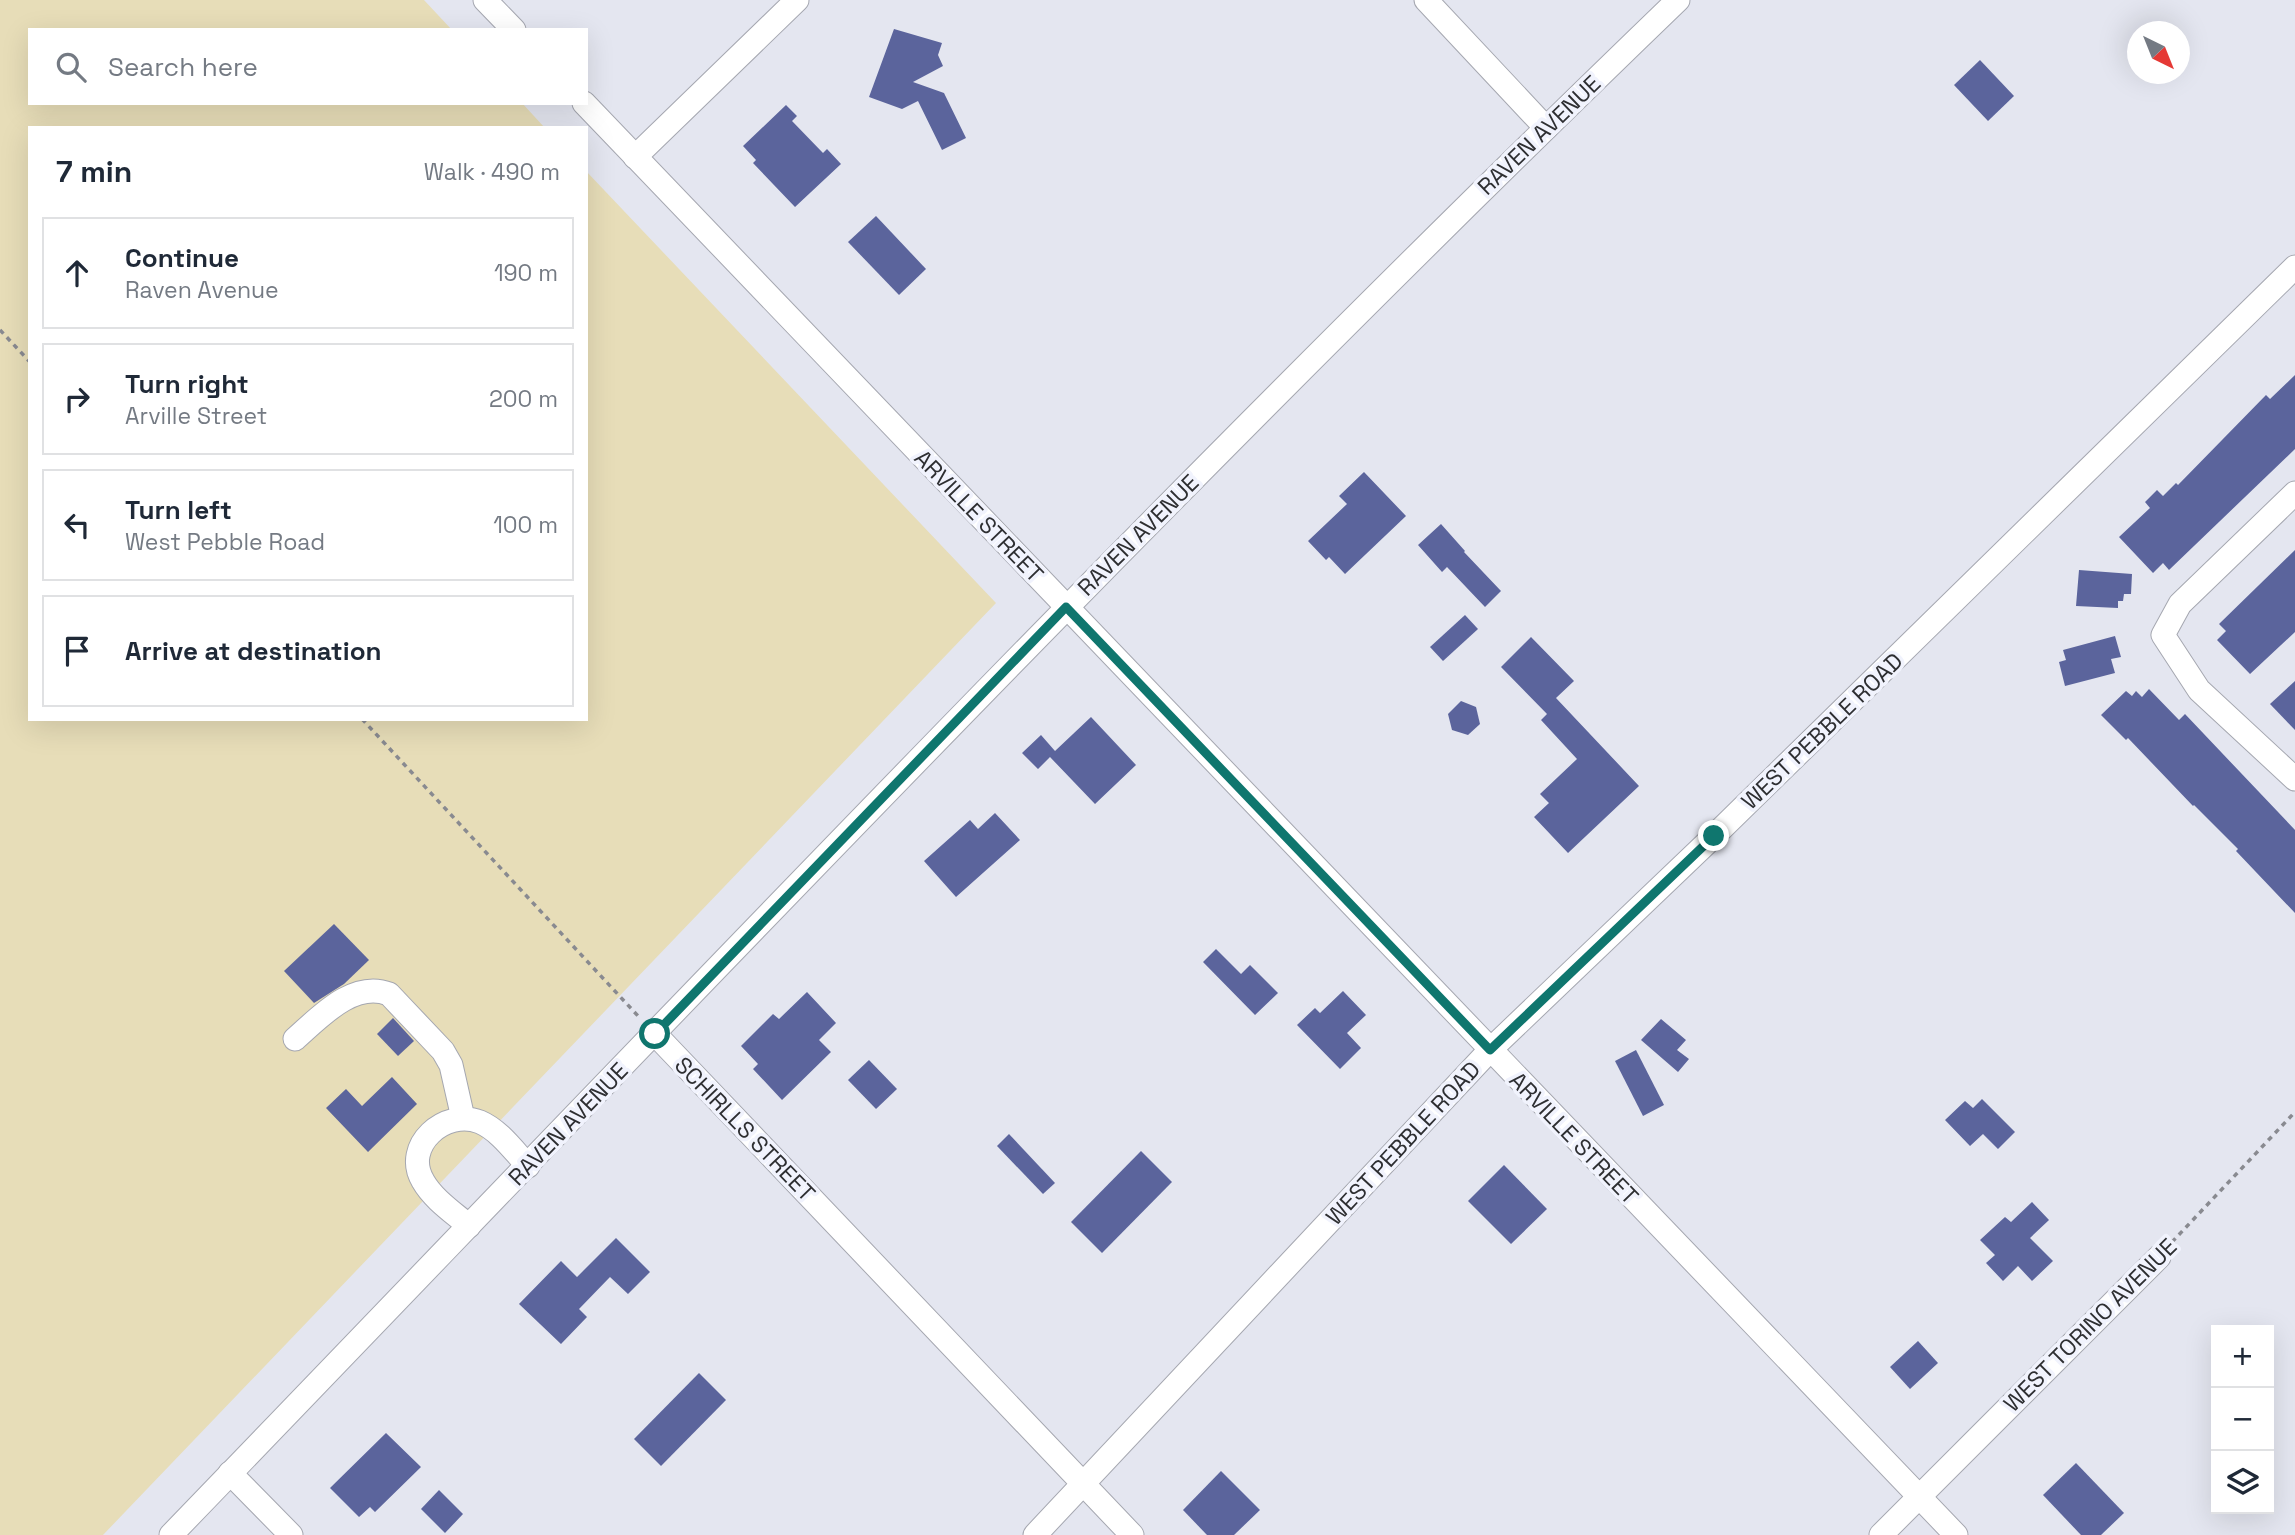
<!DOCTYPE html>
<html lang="en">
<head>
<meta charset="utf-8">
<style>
	body { margin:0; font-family:"Space Grotesk",sans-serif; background:#f2f2f3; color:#1f2937 }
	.controls { position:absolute; right:21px; bottom:21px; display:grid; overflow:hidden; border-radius:0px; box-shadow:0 7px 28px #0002 }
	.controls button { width:63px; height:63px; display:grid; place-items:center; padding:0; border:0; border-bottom:2px solid #e0e1e3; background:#fff; color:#1f2937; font:35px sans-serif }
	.compass { position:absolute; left:2127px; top:21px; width:63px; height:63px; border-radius:50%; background:#fff; box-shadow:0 7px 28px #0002; rotate:137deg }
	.stop { position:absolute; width:21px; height:21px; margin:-16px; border:5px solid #0f766e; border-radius:50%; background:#fff }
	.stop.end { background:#0f766e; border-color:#fff; box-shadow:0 2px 7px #0008 }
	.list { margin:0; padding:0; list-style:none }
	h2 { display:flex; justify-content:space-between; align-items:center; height:91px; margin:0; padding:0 28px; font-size:30px }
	h2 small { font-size:23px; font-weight:400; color:#747a83 }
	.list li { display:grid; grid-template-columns:46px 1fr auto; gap:21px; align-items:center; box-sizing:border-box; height:112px; margin:0 14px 14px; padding:0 14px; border:2px solid #e0e1e3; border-radius:0px }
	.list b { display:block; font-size:26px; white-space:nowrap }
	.list p { margin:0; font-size:23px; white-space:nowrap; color:#747a83 }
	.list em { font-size:23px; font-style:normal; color:#747a83 }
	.icon { flex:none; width:38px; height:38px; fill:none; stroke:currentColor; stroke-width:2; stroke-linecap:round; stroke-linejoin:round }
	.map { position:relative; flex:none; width:2295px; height:1535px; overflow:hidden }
	.search { position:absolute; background:#fff; box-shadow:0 7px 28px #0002; left:28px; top:28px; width:560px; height:77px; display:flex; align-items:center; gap:18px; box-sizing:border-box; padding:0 24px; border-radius:0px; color:#747a83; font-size:26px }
	.panel { position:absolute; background:#fff; box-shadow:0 7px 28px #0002; left:28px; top:126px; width:560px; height:595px; border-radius:0px }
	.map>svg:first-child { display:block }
</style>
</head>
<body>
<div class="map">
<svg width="2295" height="1535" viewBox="0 0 2295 1535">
	<rect width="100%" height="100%" fill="#e4e6f0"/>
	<path fill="#e7ddb8" d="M0,0H424L452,30H30V103H522L545,128H30V719H586V171L996,603L103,1535H0Z"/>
	<g fill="#5b649c">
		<path d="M894,29L942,43L938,55L943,66L913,82L944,93L966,138L942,150L918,101L902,109L869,97Z"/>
		<path d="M1980,60L2014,96L1988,121L1954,85Z"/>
		<path d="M786,105L797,116L792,121L823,153L827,149L841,164L795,207L753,163L756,160L743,146Z"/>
		<path d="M876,216L926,269L899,295L848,242Z"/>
		<path d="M2295,375V449L2169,570L2163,563L2153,573L2119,537L2150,508L2145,502L2157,490L2163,496L2176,483L2178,485L2266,395L2270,399Z"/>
		<path d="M1364,472L1406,516L1345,574L1329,557L1326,560L1308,541L1347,504L1339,496Z"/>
		<path d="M1441,524L1465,551L1464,552L1501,591L1485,607L1447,567L1442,572L1418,545Z"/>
		<path d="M2295,550V632L2250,674L2217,640L2226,631L2219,624Z"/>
		<path d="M2079,570L2132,574L2131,594H2124L2123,601H2118V608L2076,606Z"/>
		<path d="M1465,615L1478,629L1443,661L1430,647Z"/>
		<path d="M2115,636L2121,657L2111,659L2115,673L2065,686L2059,662L2066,660L2063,650Z"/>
		<path d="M1531,637L1574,681L1556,698L1639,786L1568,853L1534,817L1549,803L1540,794L1577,759L1541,720L1547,714L1501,667Z"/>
		<path d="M2295,681V730L2270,704Z"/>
		<path d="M2149,689L2179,720L2185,714L2295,830V913L2236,851L2238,849L2194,805L2193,806L2128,738L2126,740L2101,715L2126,691L2132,696L2136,691L2142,697Z"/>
		<path d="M1461,701L1476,707L1480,724L1468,735L1452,730L1448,714Z"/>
		<path d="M1091,717L1136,765L1095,804L1050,757L1038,769L1022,753L1041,735L1055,751Z"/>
		<path d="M995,813L1020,840L956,897L924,861L970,820L978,829Z"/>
		<path d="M334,924L369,960L344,984L314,1003L284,971Z"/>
		<path d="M1216,949L1241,974L1250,965L1278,993L1255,1015L1203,962Z"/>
		<path d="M1343,991L1366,1015L1347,1033L1361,1048L1340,1069L1297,1025L1315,1008L1320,1013Z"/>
		<path d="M807,992L836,1023L819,1040L831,1052L782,1100L753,1069L758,1064L741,1046L773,1014L779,1019Z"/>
		<path d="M393,1018L414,1041L398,1056L377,1034Z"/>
		<path d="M1661,1019L1686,1040L1677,1050L1689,1059L1678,1072L1641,1040Z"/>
		<path d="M1636,1050L1664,1105L1643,1116L1615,1061Z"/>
		<path d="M869,1060L897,1089L876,1109L848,1080Z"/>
		<path d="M392,1077L417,1104L368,1152L326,1108L346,1089L362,1106Z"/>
		<path d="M1982,1099L2015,1132L1998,1149L1983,1134L1970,1146L1945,1120L1965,1101L1973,1108Z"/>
		<path d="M1009,1134L1055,1183L1043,1194L997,1146Z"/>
		<path d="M1141,1151L1172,1182L1102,1253L1071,1222Z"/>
		<path d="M1504,1165L1547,1209L1511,1244L1468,1201Z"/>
		<path d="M2032,1202L2049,1220L2030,1238L2053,1261L2032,1281L2018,1266L2003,1281L1986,1263L1995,1255L1980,1240L2005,1217L2011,1222Z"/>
		<path d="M616,1238L650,1272L628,1294L610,1277L579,1309L587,1317L561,1344L519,1304L561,1261L577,1277Z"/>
		<path d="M1918,1341L1938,1363L1910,1389L1890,1367Z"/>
		<path d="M699,1373L726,1400L661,1466L634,1439Z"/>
		<path d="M386,1433L421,1467L375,1512L370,1507L359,1517L330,1488Z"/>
		<path d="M2076,1463L2124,1513L2101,1535H2081L2043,1495Z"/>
		<path d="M1221,1471L1260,1510L1234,1535H1207L1183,1510Z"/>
		<path d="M439,1490L463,1514L445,1533L421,1509Z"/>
	</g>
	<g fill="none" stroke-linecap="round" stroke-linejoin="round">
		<g stroke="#a5a7b0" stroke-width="25">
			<g id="minor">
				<path d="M485,0L514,30"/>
				<path d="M1426,0L1546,128"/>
				<path d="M584,103L1956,1535"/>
				<path d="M635,157L797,0"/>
				<path d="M2295,493L2180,604L2163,635L2199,690L2295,779"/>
				<path d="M655,1034L1132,1535"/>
				<path d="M295,1039C319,1018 353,980 389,994L443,1051L451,1065L463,1118"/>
				<path d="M469,1226C454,1213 433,1199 423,1181C402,1146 445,1108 480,1122C499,1130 514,1151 528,1166"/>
				<path d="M230,1473L291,1535"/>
				<path d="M171,1535C669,1019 1162,497 1678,0"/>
				<path d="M1035,1535L1490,1050L1714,836L2295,267"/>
				<path d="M1881,1535L2159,1257"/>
			</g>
		</g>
		<g stroke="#898a90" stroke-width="3.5" stroke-dasharray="5 5" stroke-linecap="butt">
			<path d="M0,330L30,362"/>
			<path d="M362,719L639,1017"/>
			<path d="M2172,1242L2295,1112"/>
		</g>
		<use href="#minor" stroke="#fff" stroke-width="23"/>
	</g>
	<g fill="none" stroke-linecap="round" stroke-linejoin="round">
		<path stroke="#0f766e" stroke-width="9" d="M655,1034L1066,607L1490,1050L1714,836"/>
	</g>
	<g text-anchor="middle" stroke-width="7" stroke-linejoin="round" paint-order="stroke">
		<g font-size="23" fill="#2e2f32" stroke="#f1f3fd">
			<text transform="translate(1539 135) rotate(-44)" y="8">RAVEN AVENUE</text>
			<text transform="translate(979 516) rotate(46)" y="8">ARVILLE STREET</text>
			<text transform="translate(1138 535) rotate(-45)" y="8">RAVEN AVENUE</text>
			<text transform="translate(1822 731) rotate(-44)" y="8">WEST PEBBLE ROAD</text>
			<text transform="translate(568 1124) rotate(-46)" y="8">RAVEN AVENUE</text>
			<text transform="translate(745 1129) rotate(46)" y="8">SCHIRLLS STREET</text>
			<text transform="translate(1574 1138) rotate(46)" y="8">ARVILLE STREET</text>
			<text transform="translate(1403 1143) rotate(-47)" y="8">WEST PEBBLE ROAD</text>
			<text transform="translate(2090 1325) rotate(-45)" y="8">WEST TORINO AVENUE</text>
		</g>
	</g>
</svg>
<div class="controls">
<button>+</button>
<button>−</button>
<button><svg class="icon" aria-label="layers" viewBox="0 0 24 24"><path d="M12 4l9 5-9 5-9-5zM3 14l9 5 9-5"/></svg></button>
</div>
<svg class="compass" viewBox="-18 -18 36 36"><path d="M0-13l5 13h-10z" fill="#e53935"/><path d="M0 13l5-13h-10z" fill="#747a83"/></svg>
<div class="stop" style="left:655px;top:1034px"></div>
<div class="stop end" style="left:1714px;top:836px"></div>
<div class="search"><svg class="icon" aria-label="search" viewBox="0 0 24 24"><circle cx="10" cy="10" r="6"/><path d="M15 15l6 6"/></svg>Search here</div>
<section class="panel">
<h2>7 min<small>Walk · 490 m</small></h2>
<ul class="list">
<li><svg class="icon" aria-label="ahead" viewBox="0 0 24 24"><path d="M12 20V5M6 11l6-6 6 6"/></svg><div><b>Continue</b><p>Raven Avenue</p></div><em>190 m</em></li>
<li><svg class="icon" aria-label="right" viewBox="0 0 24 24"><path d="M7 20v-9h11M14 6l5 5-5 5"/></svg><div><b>Turn right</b><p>Arville Street</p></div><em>200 m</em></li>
<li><svg class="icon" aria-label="left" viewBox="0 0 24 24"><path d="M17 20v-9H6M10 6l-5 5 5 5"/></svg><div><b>Turn left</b><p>West Pebble Road</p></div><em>100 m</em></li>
<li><svg class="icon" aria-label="arrive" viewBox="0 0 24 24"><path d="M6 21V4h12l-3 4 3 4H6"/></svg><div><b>Arrive at destination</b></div></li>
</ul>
</section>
</div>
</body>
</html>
